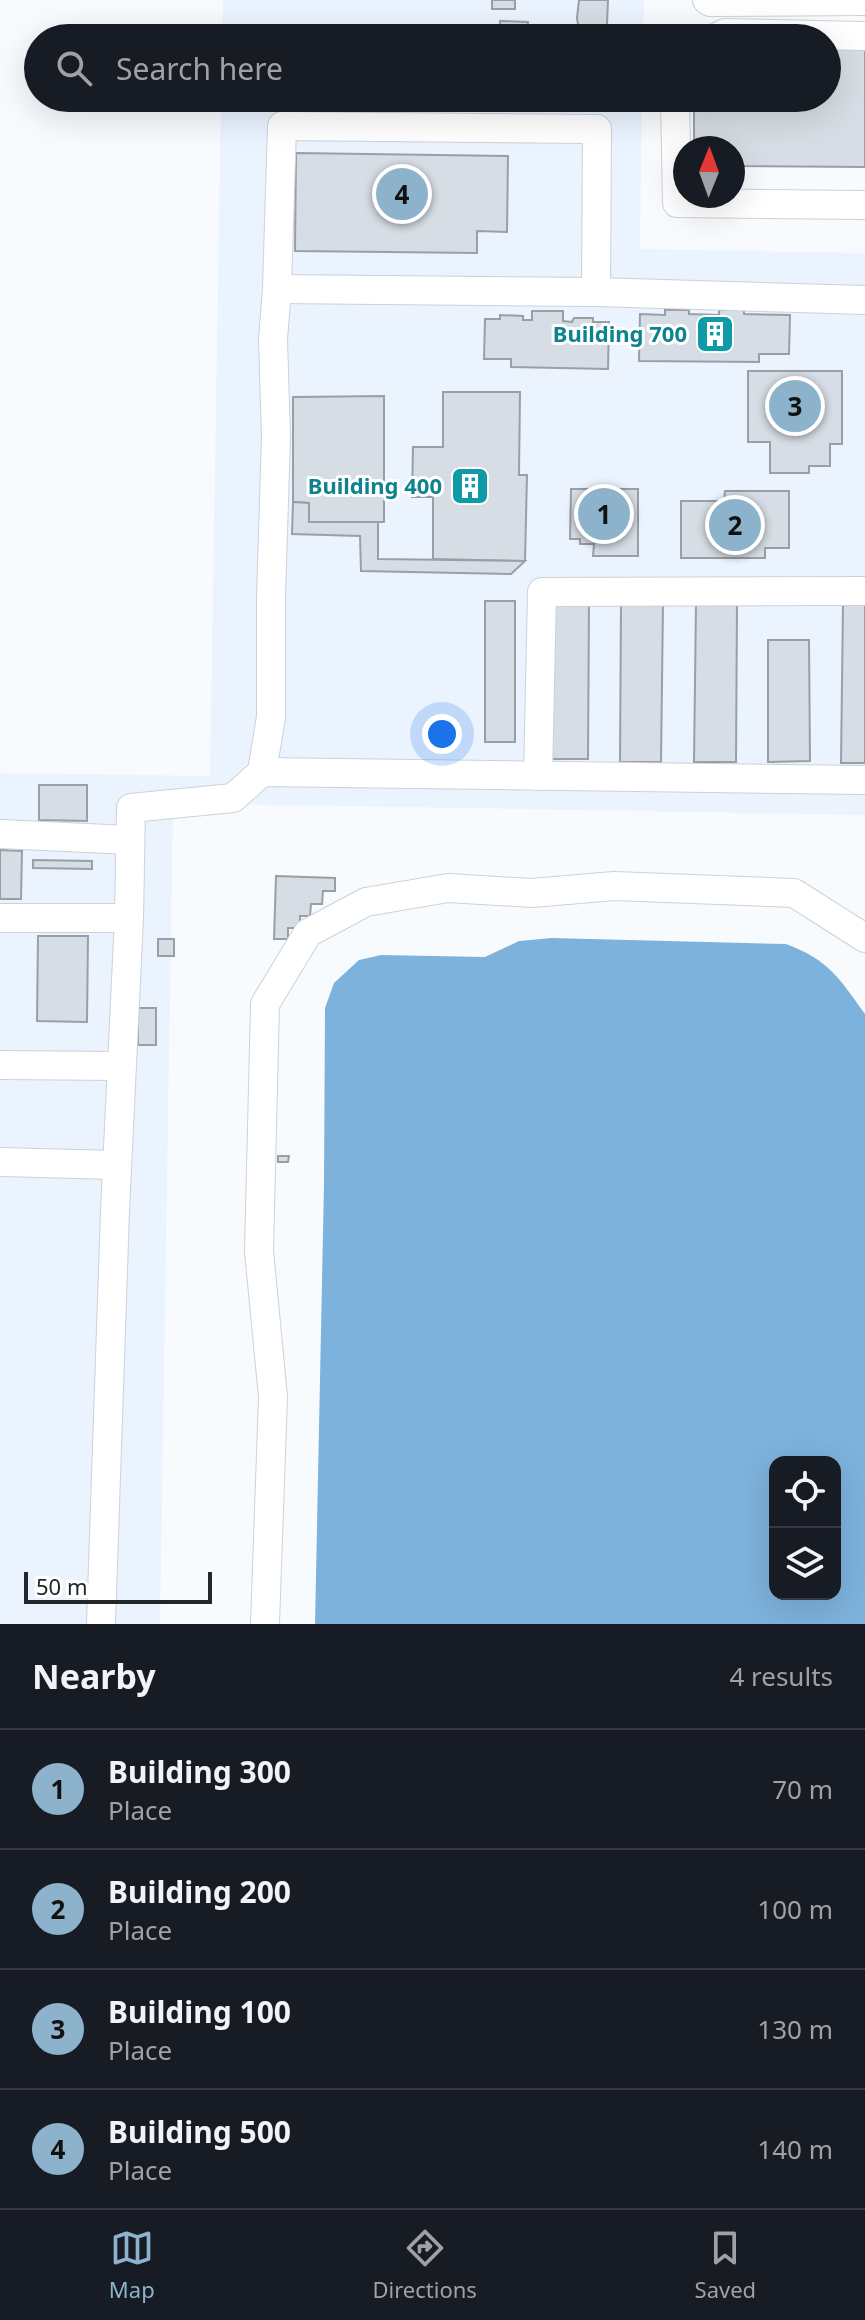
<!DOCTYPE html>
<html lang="en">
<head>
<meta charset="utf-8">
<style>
	body { margin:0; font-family:"Noto Sans",sans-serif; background:#20242c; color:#f1f3f6 }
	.controls { position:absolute; right:24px; bottom:24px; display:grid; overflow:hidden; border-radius:16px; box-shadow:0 8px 32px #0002 }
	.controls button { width:72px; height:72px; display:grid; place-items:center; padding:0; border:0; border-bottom:2px solid #363941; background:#171b24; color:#f1f3f6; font:40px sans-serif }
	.compass { position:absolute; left:673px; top:136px; width:72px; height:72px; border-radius:50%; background:#171b24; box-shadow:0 8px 32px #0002; rotate:1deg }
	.scale { position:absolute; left:24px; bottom:20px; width:188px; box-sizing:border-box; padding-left:8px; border:4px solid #242729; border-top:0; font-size:22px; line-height:28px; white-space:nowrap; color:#242729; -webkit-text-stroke:6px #fff; paint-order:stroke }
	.you { position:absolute; left:442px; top:734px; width:28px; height:28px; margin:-20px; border:6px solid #fff; border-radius:50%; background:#1a73e8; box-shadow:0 0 0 12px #1a73e833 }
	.badge { display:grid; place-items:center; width:52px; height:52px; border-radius:50%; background:#8cb3cb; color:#111; font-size:26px; font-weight:700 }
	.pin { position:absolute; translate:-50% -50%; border:4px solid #fff; box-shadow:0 2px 8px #0006 }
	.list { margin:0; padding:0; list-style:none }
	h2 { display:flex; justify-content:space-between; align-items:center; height:104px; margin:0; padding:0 32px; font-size:34px }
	h2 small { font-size:26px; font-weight:400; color:#9ea1a6 }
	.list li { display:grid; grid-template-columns:52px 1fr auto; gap:24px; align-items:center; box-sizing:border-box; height:120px; padding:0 32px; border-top:2px solid #363941 }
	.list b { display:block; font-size:30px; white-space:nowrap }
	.list p { margin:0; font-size:26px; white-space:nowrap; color:#9ea1a6 }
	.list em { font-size:26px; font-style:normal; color:#9ea1a6 }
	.icon { flex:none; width:44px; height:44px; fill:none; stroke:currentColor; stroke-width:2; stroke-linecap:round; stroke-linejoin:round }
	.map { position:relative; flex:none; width:865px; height:1624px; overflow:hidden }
	.search { position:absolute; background:#171b24; box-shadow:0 8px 32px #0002; left:24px; right:24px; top:24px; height:88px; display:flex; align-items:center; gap:20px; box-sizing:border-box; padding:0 28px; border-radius:44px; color:#9ea1a6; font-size:30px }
	.sheet { height:584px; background:#171b24 }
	nav { display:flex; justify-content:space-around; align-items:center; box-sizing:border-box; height:112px; border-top:2px solid #363941; background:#171b24; font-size:22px; color:#9ea1a6 }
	nav a { display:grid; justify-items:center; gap:4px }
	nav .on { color:#8cb3cb }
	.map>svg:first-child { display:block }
</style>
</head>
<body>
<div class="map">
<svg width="865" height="1624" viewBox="0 0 865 1624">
	<rect width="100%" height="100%" fill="#f8fbfe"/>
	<g fill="#eaf3fe">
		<path d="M223,0H644L643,38H222Z"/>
		<path d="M221,98H642L640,249L865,253V815L173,803L160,1624H0V773L210,776Z"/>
	</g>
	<path fill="#7db2dc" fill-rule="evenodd" d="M552,938L786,944C829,960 839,978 865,1014V1624H315L324,1183L325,1008L334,983L359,960L381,955L485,957L519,941ZM775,1462H835V1594H775Z"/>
	<g fill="#d6dde4" stroke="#999fa6" stroke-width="2">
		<rect x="492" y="0" width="23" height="9"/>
		<path d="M579,0H608L607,25H611V38H580L577,18Z"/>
		<path d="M500,21L528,22L527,38H499Z"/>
		<path d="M827,45L865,46V167L733,166V148H694V98H827Z"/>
		<path d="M296,153L508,156L507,232L477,231V253L295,251Z"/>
		<path d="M665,310H689V314L719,315V310H744V314L790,315L789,354H759V362L639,361L640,314L665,315Z"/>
		<path d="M532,311H563V321L572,322L574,318H593V322H609L608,369L511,367V359H484L485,319H500V315L523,316V320H532Z"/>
		<path d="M748,371H842V444H830V466H809V473H770V442H748Z"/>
		<path d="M443,392H520L519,475H527L525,561L433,559V497H412L413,447H443Z"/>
		<path d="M384,396V522H309V503L293,502V397Z"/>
		<path d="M571,489H638V556H593L594,544H580V539H570Z"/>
		<path d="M725,491H789V548H765V558H681V501H724Z"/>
		<path d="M293,502L309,503V522H378V559L525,561L511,574L361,571L360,536L292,534Z"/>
		<rect x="485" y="601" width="30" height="141"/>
		<path d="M548,601H589L588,759H547Z"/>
		<path d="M621,604H663L661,762H620Z"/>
		<path d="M696,604H737L736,762H694Z"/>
		<path d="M843,604L865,605V763H841Z"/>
		<path d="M768,640H809L810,761L768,762Z"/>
		<path d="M39,785H87V821L39,820Z"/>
		<path d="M0,850L22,851L21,899H0Z"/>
		<path d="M33,860L92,861V869L33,868Z"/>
		<path d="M276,876L335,878V891H323L322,904H311L310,916H300V928H288V939H274Z"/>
		<path d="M38,936H88L87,1022L37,1021Z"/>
		<rect x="158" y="939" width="16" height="17"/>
		<path d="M138,1008H156V1045H138V1021H133Z"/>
		<path d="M278,1156H289L288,1162H278Z"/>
	</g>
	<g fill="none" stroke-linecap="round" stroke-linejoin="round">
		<g stroke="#cbd2d9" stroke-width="30">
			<g id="minor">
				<path d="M707,0L710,2L865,1"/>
				<path d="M715,38L725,33L865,36"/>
				<path d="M675,98L677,203L865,205"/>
				<path d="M596,292L277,289L282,126L597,129L596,292L865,300"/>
				<path d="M262,772L271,717V596L276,437L273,339L277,289"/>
				<path d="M538,776L542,592L865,591"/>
				<path d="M0,834L130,840"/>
				<path d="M0,918H129L131,808L233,798L262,772L865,780"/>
				<path d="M0,1065L122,1066"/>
				<path d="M0,1162L117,1165"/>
				<path d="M101,1624L115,1211L129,918"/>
				<path d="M265,1624L273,1397L259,1251L265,1004L308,933L366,902L448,888L532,893L614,886L794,893L865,938"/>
			</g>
		</g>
		<use href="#minor" stroke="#fff" stroke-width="28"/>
	</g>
	<defs>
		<g id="building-square" transform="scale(2)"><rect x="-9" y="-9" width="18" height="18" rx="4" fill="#0f9aa8" stroke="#fff"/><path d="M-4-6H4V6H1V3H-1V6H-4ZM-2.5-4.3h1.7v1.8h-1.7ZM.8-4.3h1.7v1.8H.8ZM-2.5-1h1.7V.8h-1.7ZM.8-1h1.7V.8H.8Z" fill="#fff"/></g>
	</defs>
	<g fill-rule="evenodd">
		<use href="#building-square" x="715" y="334"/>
		<use href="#building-square" x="470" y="486"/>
	</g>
	<g text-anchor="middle" stroke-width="6" stroke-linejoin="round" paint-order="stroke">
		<g font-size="22" font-weight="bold" fill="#0d838f" stroke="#fff" text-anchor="end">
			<text x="687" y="342">Building 700</text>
			<text x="442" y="494">Building 400</text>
		</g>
	</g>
</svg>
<div class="controls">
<button><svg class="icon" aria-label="locate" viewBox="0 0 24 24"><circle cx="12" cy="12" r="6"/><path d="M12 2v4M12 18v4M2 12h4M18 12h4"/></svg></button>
<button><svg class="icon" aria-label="layers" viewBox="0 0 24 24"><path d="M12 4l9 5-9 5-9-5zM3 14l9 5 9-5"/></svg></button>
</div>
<svg class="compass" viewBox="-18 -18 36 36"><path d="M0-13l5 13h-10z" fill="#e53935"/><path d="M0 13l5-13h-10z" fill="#9ea1a6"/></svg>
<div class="scale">50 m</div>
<div class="you"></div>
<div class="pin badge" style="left:604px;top:514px">1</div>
<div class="pin badge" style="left:735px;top:525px">2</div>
<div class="pin badge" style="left:795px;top:406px">3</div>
<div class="pin badge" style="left:402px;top:194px">4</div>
<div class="search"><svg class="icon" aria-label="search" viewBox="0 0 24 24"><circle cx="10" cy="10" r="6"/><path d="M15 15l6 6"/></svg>Search here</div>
</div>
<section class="sheet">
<h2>Nearby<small>4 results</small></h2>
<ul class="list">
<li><span class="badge">1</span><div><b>Building 300</b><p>Place</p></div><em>70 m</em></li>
<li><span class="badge">2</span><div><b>Building 200</b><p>Place</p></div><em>100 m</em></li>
<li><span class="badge">3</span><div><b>Building 100</b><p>Place</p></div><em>130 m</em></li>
<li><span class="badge">4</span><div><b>Building 500</b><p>Place</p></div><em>140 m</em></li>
</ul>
</section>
<nav>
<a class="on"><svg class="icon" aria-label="map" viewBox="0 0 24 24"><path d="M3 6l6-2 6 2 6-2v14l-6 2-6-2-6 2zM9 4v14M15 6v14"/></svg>Map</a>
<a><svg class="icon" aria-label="directions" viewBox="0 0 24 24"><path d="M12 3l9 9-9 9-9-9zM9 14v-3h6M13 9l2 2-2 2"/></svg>Directions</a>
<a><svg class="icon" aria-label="saved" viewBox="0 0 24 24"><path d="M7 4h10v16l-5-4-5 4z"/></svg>Saved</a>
</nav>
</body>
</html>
